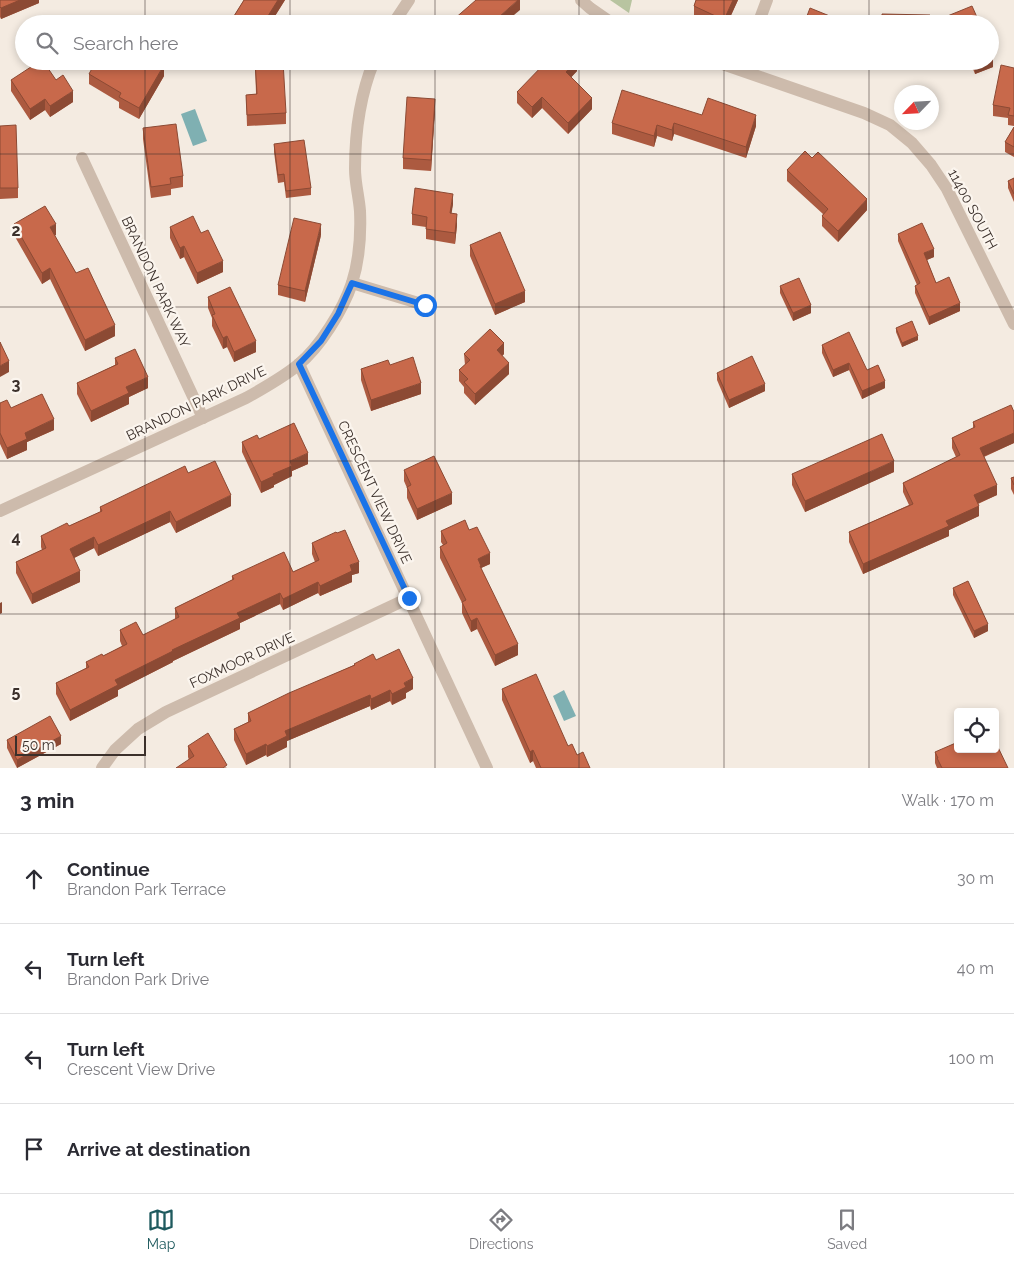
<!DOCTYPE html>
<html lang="en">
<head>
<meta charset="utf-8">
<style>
	body { margin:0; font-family:Raleway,sans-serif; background:#f2f2f3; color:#2b2b33 }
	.controls { position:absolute; right:15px; bottom:15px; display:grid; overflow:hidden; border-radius:5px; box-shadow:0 2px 8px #0003 }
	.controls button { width:45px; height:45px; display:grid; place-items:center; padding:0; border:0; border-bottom:1px solid #e1e1e2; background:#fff; color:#2b2b33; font:25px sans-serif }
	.compass { position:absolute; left:894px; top:85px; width:45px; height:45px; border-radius:50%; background:#fff; box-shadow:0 2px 8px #0003; rotate:245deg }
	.scale { position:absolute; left:15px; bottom:12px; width:131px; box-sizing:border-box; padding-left:5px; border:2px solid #3b302b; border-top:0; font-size:14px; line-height:18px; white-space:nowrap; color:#3b302b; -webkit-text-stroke:4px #fbf5ee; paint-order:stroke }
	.stop { position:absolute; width:15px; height:15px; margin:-11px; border:4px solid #1a73e8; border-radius:50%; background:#fff }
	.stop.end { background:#1a73e8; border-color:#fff; box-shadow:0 1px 5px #0008 }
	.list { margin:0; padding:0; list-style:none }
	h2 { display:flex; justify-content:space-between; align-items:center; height:65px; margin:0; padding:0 20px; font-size:21px }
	h2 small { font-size:16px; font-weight:400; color:#7c7c81 }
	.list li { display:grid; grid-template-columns:32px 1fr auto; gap:15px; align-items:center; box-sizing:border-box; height:90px; padding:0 20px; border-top:1px solid #e1e1e2 }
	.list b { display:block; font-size:19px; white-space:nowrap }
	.list p { margin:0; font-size:16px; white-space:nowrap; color:#7c7c81 }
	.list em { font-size:16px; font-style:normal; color:#7c7c81 }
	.icon { flex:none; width:28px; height:28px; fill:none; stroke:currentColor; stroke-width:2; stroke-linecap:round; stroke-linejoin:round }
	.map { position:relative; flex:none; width:1014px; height:768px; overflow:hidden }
	.search { position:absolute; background:#fff; box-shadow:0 2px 8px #0003; left:15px; right:15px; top:15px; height:55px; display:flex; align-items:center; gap:12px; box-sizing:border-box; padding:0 18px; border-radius:28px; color:#7c7c81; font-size:19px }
	.sheet { height:425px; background:#fff }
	nav { display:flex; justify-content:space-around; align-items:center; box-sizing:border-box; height:70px; border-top:1px solid #e1e1e2; background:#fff; font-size:14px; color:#7c7c81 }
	nav a { display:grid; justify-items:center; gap:2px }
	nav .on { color:#1f5a5e }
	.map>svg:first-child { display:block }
</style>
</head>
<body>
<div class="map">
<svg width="1014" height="768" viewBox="0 0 1014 768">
	<rect width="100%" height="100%" fill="#f4ebe1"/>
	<path fill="#b8c4a0" d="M610,0H632L629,13Z"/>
	<g fill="#7fb0b2">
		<path d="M195,109L207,141L193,146L181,114Z"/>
		<path d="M564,690L576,716L564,721L553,696Z"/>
	</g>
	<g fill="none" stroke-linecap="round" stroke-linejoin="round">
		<g stroke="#cdbbac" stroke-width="12">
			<path d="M581,0L590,8L613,24"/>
			<path d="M393,24L409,0"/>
			<path d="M758,24L767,0"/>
			<path d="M714,61L864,113L890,125L912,143L931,165L947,189L1014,324"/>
			<path d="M82,158L203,418"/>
			<path d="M352,283L425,305"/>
			<path d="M299,364L487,768"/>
			<path d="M0,511L246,398C264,388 282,378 298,365C320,347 343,310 352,283C359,261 361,234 360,211C359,197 355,183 355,169C355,132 360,95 374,61"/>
			<path d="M102,768L115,750L138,729L166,712L409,598"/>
		</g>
	</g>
	<g fill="#ac5a40">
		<path d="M0,0H39V3L1,19L0,17Z"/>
		<path d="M244,0H285L270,24H234V16Z"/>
		<path d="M696,0H738L727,24H709L694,17V6Z"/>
		<path d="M255,61L286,113V124L247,126L246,95L256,94Z"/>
		<path d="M577,61V71L571,77L592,109L568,134L542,108L532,118L517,103V92Z"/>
		<path d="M959,61H990L993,67L975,74L971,64L962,68Z"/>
		<path d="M137,62L164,76L139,119L119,108V102L89,84V74Z"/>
		<path d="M1014,68V126L1008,125V118L993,116V105Z"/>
		<path d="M11,80H56L73,102L50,117L45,110L30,120L11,91Z"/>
		<path d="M435,110L431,171L403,169V158Z"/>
		<path d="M702,115L756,126L746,158L674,134L672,141L657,136L654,147L612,134V123Z"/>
		<path d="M0,126L18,188V198L0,199Z"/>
		<path d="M1014,127V157L1005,152V142Z"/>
		<path d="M143,128L183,176V187L171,189V195L151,198L143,139Z"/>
		<path d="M274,144L311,188V195L286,198L284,182L278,183L274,152Z"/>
		<path d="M812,158L839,173L867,210L838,242L822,226V216L823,214L787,181V170Z"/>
		<path d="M1014,178V202L1008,188V181Z"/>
		<path d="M453,204L451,213L457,225L455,244L426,239V227L412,225V214Z"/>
		<path d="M14,224L56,235H54L76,273L115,336L85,351L50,279L42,284L14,235Z"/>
		<path d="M170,227L201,233L223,272L197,284L184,257L180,259L170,238Z"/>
		<path d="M898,234L934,257L927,260L936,283L960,311L929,325L915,293V286L917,285L898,241Z"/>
		<path d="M321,235L305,302L278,295V285Z"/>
		<path d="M470,245L525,302L495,315L470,256Z"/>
		<path d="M780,286L811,313L793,321L780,293Z"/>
		<path d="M208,297L256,352L234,362L227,347L223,349L212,326V318L208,308Z"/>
		<path d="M896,328L918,340L902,347L896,332Z"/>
		<path d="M822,345L867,370L885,388L862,399L849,370L833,377L822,353Z"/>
		<path d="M464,354H504L502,356L509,374L475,405L464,393V387L459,381V370L465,365Z"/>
		<path d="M115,358L148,388L129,397V404L91,422L77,394V383L115,365Z"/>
		<path d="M390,365L421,394L371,411L361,380V369Z"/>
		<path d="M717,373L765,391L729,408L717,380Z"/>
		<path d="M0,403L11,408L54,430L27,442V450L7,459L0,444Z"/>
		<path d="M1014,412V443L984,457L997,495L978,504L979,516L949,530V536L863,574L849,542V532L909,505L903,492V483L956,457L952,448V438L973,428V422Z"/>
		<path d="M242,442L308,464L292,471V476L274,485V487L261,493L242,452Z"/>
		<path d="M404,470L452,504L417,520L407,498V488L404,481Z"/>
		<path d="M894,472L805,512L792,485V474Z"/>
		<path d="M188,473L231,506L176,533L170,522L98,556L94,548L74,558L80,582L32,604L16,573V562L42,550L41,547V536L69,526L100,512V507Z"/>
		<path d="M1014,477V495L1011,489V478Z"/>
		<path d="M469,530L490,564L481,568L518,655L495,666L477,629L471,632L462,613V603L440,558V547L443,545L441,542V531Z"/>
		<path d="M312,543L359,573L352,575V582L320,596L318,593L283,610L280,604L240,623V629L173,661V662L118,690V696L70,721L56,694V683L86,668V662L103,656L122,646L120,641V630L143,635L175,620V608L232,580V576L293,572L315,562L312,554Z"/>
		<path d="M953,588L988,631L974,638L953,595Z"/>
		<path d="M376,660L413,689L406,693V698L392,705L390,701L371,710L370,706L287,741V747L267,757L266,755L246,765L234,740V729L248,722V713L354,665V664Z"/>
		<path d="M502,689L568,746L590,768H536L533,761L530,763L502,700Z"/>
		<path d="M7,740L61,744L17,768L7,748Z"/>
		<path d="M188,746L227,768L189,760L188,757Z"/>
		<path d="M935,752L1008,768H937L935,763Z"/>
	</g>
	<g fill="#8c4a34">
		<path d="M20,0H39V3L1,19V8Z"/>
		<path d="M278,0H285L270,24H263Z"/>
		<path d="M518,0H520V10L503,24H491Z"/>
		<path d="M733,0H738L727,24H724V20Z"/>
		<path d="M993,56V67L975,74V63L980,61H990V57Z"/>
		<path d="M576,61H577V71L566,83V72Z"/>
		<path d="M962,61H971V64L962,68Z"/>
		<path d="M164,65V76L139,119V108Z"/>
		<path d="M73,91V102L50,117V106Z"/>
		<path d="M542,97V108L532,118V107Z"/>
		<path d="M592,98V109L568,134V123Z"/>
		<path d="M45,99V110L30,120V109Z"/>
		<path d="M435,99V110L431,171V160Z"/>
		<path d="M756,115V126L746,158V147Z"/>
		<path d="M674,123V134L672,141V130Z"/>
		<path d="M657,125V136L654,147V136Z"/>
		<path d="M453,194V204L450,224V213Z"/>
		<path d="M867,199V210L838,242V231Z"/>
		<path d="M457,214V225L455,244V233Z"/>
		<path d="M56,224V235L50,238V227Z"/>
		<path d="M321,224V235L305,302V291Z"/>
		<path d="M184,246V257L180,259V248Z"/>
		<path d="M934,249V257L924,261V253Z"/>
		<path d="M223,261V272L197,284V273Z"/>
		<path d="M50,268V279L42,284V273Z"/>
		<path d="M525,291V302L495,315V304Z"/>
		<path d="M960,303V311L929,325V317Z"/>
		<path d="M811,305V313L793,321V313Z"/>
		<path d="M115,325V336L85,351V340Z"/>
		<path d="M227,336V347L223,349V338Z"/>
		<path d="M918,336V340L902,347V343Z"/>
		<path d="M256,341V352L234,362V352Z"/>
		<path d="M504,343V354L497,361V350Z"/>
		<path d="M9,361V372L0,377V366Z"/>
		<path d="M509,363V374L475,405V394Z"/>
		<path d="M849,363V370L833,377V370Z"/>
		<path d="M148,377V388L129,397V404L91,422V411L126,387Z"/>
		<path d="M885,381V388L862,399V391Z"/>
		<path d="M421,383V394L371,411V400Z"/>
		<path d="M765,384V391L729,408V400Z"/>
		<path d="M54,419V430L27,442V450L7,459V448L25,433Z"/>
		<path d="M1014,433V443L980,458V448Z"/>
		<path d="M308,453V464L292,471V476L274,485V487L261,493V482L273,474L290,461Z"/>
		<path d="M894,461V472L805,512V501Z"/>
		<path d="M997,485V495L974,505V495Z"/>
		<path d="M452,493V504L417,520V509Z"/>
		<path d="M231,495V506L176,533V522Z"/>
		<path d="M979,506V516L949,530V536L863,574V564L946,521Z"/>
		<path d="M170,511V522L98,556V545Z"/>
		<path d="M94,537V548L70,560V549Z"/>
		<path d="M490,553V564L481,568L478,559Z"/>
		<path d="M359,562V573L352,575V582L320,596V586L350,565Z"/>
		<path d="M80,571V582L32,604V594Z"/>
		<path d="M318,582V593L283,610V599Z"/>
		<path d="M280,593V604L240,623V629L173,661V662L118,690V696L70,721V710L115,680L172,650L237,613Z"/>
		<path d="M2,602V613L0,614V603Z"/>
		<path d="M477,618V629L471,632V621Z"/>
		<path d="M988,624V631L974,638V631Z"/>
		<path d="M518,644V655L495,666V655Z"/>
		<path d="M413,678V689L406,693V698L392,705V694L404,683Z"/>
		<path d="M390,690V701L371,710V699Z"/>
		<path d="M370,695V706L287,741V747L267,757V746L285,731Z"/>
		<path d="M61,736V744L17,768V760Z"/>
		<path d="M266,744V755L246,765V754Z"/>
		<path d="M533,750V761L530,763V752Z"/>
	</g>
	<g fill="#c8694b" stroke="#8c4a34">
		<path d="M0,0H20L1,8L0,7Z"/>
		<path d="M244,0H278L263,24H246L234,16Z"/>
		<path d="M476,0H518L491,24H456L453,20Z"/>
		<path d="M696,0H733L724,20L694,6Z"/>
		<path d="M972,6L980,24H948L945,17Z"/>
		<path d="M810,8L842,21L841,24H804Z"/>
		<path d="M882,14L930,15V24H882Z"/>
		<path d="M990,49L993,56L990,57Z"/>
		<path d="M40,61H43L56,80L63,75L73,91L50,106L45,99L30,109L11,80Z"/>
		<path d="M96,61H136L137,62V61H158L164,65L139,108L119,97L121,93L89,74Z"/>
		<path d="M255,61H283L286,113L247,115L246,95L257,94Z"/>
		<path d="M547,61H576L566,72L592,98L568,123L542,97L532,107L517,92Z"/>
		<path d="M1001,65L1014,68V116L1008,115L1010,108L993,105Z"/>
		<path d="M622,90L702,115L708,98L756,115L746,147L674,123L672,130L657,125L654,136L612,123Z"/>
		<path d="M407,97L435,99L431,160L403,158Z"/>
		<path d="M176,124L183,176L170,178L171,184L151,187L143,128Z"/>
		<path d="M16,125L18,188H0V126Z"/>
		<path d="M1014,127V147L1005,142Z"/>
		<path d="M304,140L311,188L286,191L284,174L278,175L274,144Z"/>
		<path d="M805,151L812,158L818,152L867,199L838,231L822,216L828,209L787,170Z"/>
		<path d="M1014,178V194L1008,181Z"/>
		<path d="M415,188L453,194L450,213L457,214L455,233L426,229L427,217L412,214Z"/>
		<path d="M45,206L56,224L50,227L76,273L88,268L115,325L85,340L50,268L42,273L14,224Z"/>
		<path d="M193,216L201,233L208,230L223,261L197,273L184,246L180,248L170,227Z"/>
		<path d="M294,218L321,224L305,291L278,285Z"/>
		<path d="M922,223L934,249L924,253L936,283L949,277L960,303L929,317L915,286L920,283L898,234Z"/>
		<path d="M500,232L525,291L495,304L470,245Z"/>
		<path d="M799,278L811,305L793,313L780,286Z"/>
		<path d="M230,287L256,341L234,352L227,336L223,338L212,315L215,314L208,297Z"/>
		<path d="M912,321L918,336L902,343L896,328Z"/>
		<path d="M490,329L504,343L497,350L509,363L475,394L464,382L468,379L459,370L470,360L464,354Z"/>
		<path d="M849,332L867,370L878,365L885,381L862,391L849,363L833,370L822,345Z"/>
		<path d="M0,342L9,361L0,366Z"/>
		<path d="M135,349L148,377L126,387L129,393L91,411L77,383L118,364L115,358Z"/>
		<path d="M752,356L765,384L729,400L717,373Z"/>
		<path d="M413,357L421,383L371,400L361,369L388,360L390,365Z"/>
		<path d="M42,394L54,419L25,433L27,439L7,448L0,433V403L7,400L11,408Z"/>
		<path d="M1011,405L1014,412V433L980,448L997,485L974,495L979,506L946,521L949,526L863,564L849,532L913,504L903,483L960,455L952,438L975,427L973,422Z"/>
		<path d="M294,423L308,453L290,461L292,466L273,474L274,476L261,482L242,442L257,435L259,439Z"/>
		<path d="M882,434L894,461L805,501L792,474Z"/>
		<path d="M434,456L452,493L417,509L407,487L411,485L404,470Z"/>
		<path d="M215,461L231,495L176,522L170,511L98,545L94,537L70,549L80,571L32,594L16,562L46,548L41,536L67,523L69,526L102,511L100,507L185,466L188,473Z"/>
		<path d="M1014,477V485L1011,478Z"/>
		<path d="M465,520L469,530L477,527L490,553L478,559L481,566H480L518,644L495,655L477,618L471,621L462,602L466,600L440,547L447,543L441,531Z"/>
		<path d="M345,530L359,562L350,565L352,571L320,586L318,582L283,599L280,593L237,613L240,618L172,650L173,651L115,680L118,685L70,710L56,683L89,667L86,662L102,654L103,656L127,644L120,630L136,622L143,635L179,617L175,608L234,579L232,576L284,552L293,572L319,560L312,543L336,532L337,533Z"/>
		<path d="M968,581L988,624L974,631L953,588Z"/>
		<path d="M399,649L413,678L404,683L406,687L392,694L390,690L371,699L370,695L285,731L287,736L267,746L266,744L246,754L234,729L251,721L248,713L289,693L355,665L354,664L373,654L376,660Z"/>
		<path d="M536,674L568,746L572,744L577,755L583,752L590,768H541L533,750L530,752L502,689Z"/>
		<path d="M50,716L61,736L17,760L7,740Z"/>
		<path d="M208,733L227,765L223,768H176L194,756L188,746Z"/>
		<path d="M995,741L1008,768H942L937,758H938L935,752L958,742V749H995Z"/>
	</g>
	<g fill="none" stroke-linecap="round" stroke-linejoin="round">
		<path stroke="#1a73e8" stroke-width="6" d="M409,598L299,364L321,341L338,314L352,283L425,305"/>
	</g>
	<path fill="none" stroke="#3b302b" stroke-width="1" stroke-opacity="0.55" d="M145,0V24M290,0V24M435,0V24M579,0V24M724,0V24M869,0V24M145,61V768M290,61V768M435,61V768M579,61V768M724,61V768M869,61V768M0,154H1014M0,307H1014M0,461H1014M0,614H1014"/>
	<g text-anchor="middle" stroke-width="4.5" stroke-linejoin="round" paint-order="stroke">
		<g font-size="14" fill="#3b302b" stroke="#fbf5ee">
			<text transform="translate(973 209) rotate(62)" y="5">11400 SOUTH</text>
			<text transform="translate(156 282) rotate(65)" y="5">BRANDON PARK WAY</text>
			<text transform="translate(196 403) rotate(-26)" y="5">BRANDON PARK DRIVE</text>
			<text transform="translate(375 492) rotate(65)" y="5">CRESCENT VIEW DRIVE</text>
			<text transform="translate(242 660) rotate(-25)" y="5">FOXMOOR DRIVE</text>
		</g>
	</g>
	<g font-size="16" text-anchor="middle" font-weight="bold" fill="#3b302b" stroke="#fbf5ee" stroke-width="4.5" stroke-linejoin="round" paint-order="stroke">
		<text x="16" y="236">2</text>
		<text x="16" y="390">3</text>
		<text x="16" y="543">4</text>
		<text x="16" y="697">5</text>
	</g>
</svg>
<div class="controls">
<button><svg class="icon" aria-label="locate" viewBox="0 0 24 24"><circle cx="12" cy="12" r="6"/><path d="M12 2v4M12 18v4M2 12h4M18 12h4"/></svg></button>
</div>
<svg class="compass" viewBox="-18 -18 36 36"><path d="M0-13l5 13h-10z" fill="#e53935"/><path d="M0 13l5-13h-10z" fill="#7c7c81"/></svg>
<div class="scale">50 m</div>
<div class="stop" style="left:425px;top:305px"></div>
<div class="stop end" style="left:409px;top:598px"></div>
<div class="search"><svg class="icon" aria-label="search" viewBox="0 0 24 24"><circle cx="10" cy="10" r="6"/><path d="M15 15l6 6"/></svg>Search here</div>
</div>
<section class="sheet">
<h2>3 min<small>Walk · 170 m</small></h2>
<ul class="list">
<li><svg class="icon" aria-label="ahead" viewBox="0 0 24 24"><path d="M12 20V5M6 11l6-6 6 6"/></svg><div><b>Continue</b><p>Brandon Park Terrace</p></div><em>30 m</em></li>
<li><svg class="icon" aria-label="left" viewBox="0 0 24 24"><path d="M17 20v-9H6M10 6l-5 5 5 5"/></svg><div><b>Turn left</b><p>Brandon Park Drive</p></div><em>40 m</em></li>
<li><svg class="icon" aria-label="left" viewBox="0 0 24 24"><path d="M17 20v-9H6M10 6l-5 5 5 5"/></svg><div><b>Turn left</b><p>Crescent View Drive</p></div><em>100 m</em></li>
<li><svg class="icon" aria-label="arrive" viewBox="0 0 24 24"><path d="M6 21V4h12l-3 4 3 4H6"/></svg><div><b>Arrive at destination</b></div></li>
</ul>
</section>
<nav>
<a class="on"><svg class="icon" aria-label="map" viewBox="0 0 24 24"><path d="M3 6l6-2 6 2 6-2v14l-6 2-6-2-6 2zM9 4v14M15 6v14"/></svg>Map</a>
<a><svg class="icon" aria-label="directions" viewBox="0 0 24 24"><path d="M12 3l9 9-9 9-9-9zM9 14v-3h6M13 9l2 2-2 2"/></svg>Directions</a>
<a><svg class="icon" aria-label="saved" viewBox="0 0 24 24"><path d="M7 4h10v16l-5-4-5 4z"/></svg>Saved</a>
</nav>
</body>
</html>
